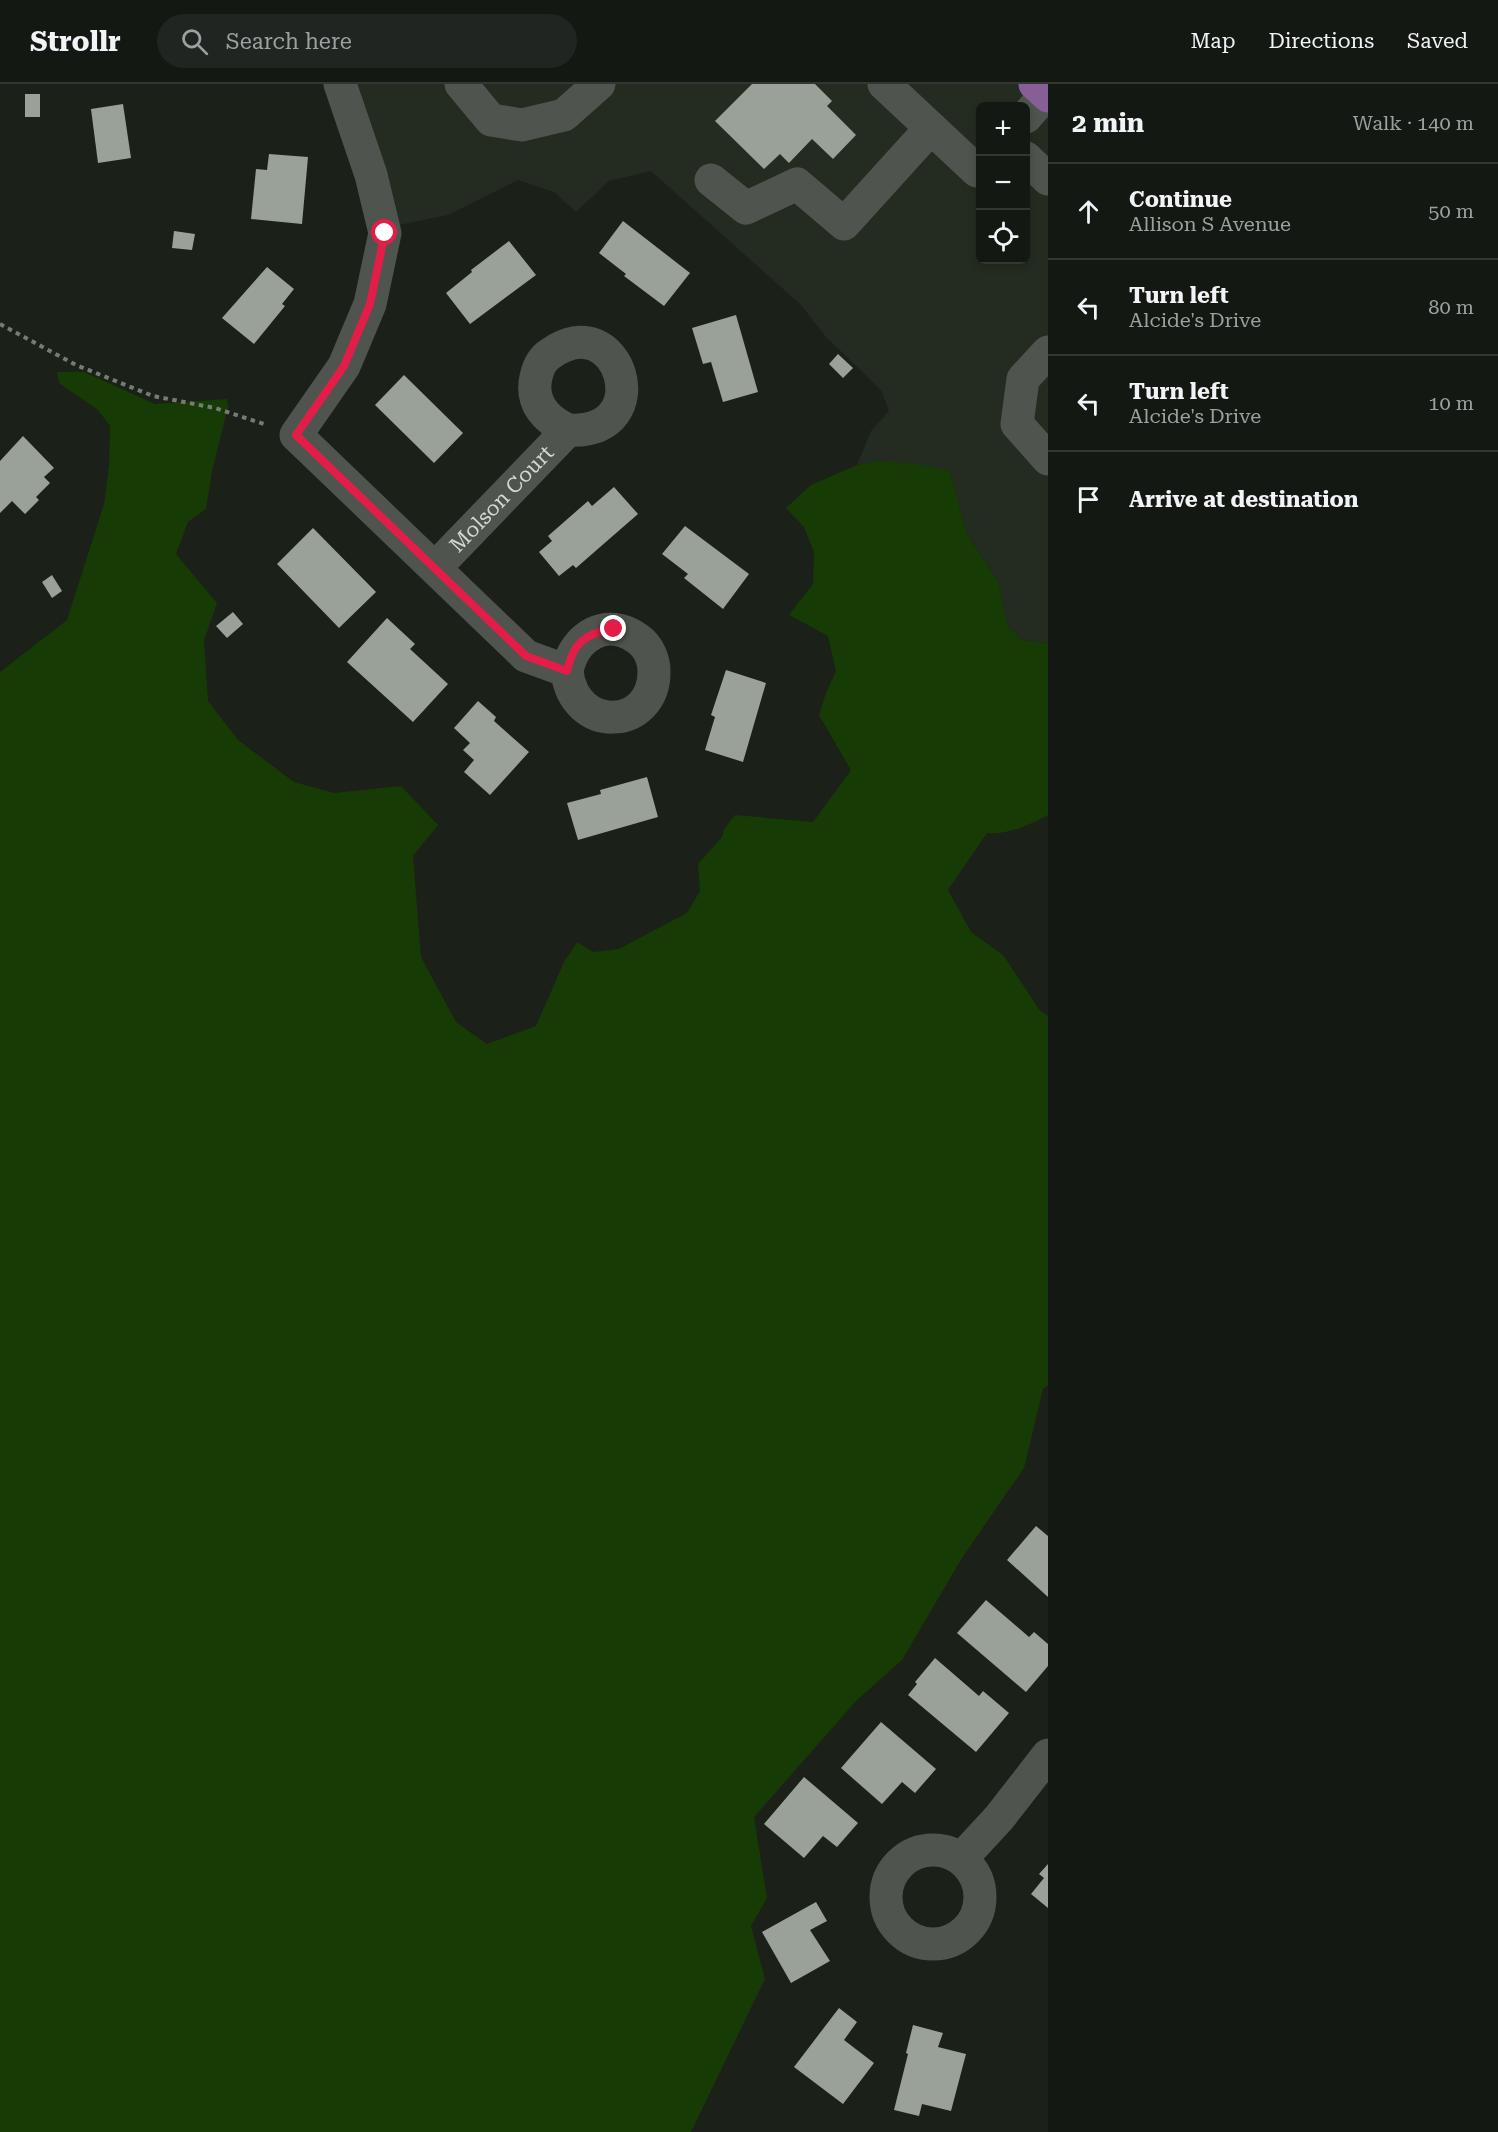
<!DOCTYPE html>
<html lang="en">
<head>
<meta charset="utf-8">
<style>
	body { margin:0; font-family:"Roboto Serif",serif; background:#212521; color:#f1f3f6 }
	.controls { position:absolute; right:18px; top:18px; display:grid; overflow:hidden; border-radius:9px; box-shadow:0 3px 9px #0003 }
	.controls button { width:54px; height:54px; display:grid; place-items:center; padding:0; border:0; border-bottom:2px solid #333733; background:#141813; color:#f1f3f6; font:30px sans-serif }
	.stop { position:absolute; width:18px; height:18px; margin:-14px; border:4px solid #e11d48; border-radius:50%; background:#fff }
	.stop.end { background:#e11d48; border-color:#fff; box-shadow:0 2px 6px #0008 }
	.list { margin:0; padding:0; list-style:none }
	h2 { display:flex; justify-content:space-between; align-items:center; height:78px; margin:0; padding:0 24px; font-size:26px }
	h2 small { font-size:20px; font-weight:400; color:#9da0a0 }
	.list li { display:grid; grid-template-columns:39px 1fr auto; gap:18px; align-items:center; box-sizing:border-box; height:96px; padding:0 24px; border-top:2px solid #333733 }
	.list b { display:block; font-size:22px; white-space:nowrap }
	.list p { margin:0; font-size:20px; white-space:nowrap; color:#9da0a0 }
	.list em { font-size:20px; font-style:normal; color:#9da0a0 }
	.icon { flex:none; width:33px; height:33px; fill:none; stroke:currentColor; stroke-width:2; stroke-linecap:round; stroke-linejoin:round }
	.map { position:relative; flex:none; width:1048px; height:2048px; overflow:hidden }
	header { display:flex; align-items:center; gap:36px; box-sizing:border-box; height:84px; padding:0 30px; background:#141813; border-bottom:2px solid #333733 }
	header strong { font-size:28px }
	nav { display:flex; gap:33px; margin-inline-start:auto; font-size:21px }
	.search { width:420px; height:54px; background:#212521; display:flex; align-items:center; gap:15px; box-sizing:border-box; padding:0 21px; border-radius:33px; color:#9da0a0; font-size:22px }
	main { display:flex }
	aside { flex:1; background:#141813 }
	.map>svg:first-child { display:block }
</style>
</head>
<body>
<header>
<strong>Strollr</strong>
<div class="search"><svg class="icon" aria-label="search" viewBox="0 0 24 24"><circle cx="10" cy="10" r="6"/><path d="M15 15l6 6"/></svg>Search here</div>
<nav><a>Map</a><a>Directions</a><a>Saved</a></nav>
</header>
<main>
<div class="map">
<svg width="1048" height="2048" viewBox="0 0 1048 2048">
	<rect width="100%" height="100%" fill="#1b2019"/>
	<path fill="#242c21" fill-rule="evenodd" d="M340,0H1048V559L1022,556L1007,541L999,499L967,450L950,387L877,377L857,381L871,347L889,327L881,306L826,253L801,221L651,87L609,97L576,128L554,108L518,96L448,131L384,144ZM980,22H1026V176H980Z"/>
	<path fill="#173b04" d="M57,288H84L155,320L227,315L228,323L212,387L206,425L188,438L176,470L217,519L204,557L208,617L238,656L294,698L334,709L401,702L438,741L413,772L421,873L456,938L487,960L536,942L564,878L577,858L593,868L619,865L687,829L700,807L698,780L722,753L724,745L735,731L813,738L851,686L819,631L826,609L836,587L828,552L789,531L813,500L814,468L804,443L786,424L811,401L857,381L877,377L919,380L950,387L967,450L999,499L1007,541L1022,556L1048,559V731C1032,740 1005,752 987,749L948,806L971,848L1004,872L1040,927L1048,932V1301L1043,1305L1024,1384L962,1474L902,1576L857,1616L754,1733L767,1814L751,1842L765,1895L691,2048H0V588L67,536L104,420L109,382L110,342L98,326L59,299Z"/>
	<g fill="#9aa198">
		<path d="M752,0H815L832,17L827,22L856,51L833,75L812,55L789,79L780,70L764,85L715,37Z"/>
		<rect x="25" y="10" width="15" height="23"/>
		<path d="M123,20L131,74L98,79L91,25Z"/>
		<path d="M269,70L308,73L302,140L251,135L256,85L267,86Z"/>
		<path d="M623,137L690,189L664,222L624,192L626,190L599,169Z"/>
		<path d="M174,147L195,150L192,166L172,164Z"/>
		<path d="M509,157L536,191L470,240L446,209L472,188L471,186Z"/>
		<path d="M267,183L294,205L282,220L285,222L254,260L222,234Z"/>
		<path d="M736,231L758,308L723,318L711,278L703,280L692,244Z"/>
		<path d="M838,270L853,284L843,294L829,280Z"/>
		<path d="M404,291L463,349L434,379L375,321Z"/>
		<path d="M23,352L54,384L44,393L50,399L36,413L39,416L25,430L12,417L0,429V377Z"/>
		<path d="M614,403L638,430L576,484L573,481L559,492L539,468L552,457L548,452L588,417L592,422Z"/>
		<path d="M685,442L749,490L723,525L684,494L688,490L662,470Z"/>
		<path d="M313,444L376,508L339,544L277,480Z"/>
		<path d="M52,491L62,507L52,514L42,498Z"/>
		<path d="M233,528L243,540L227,554L216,542Z"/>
		<path d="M387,534L415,560L410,565L448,600L413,638L347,578Z"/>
		<path d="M726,586L766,599L743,678L705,666L715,633L711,631Z"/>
		<path d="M478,617L496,633L494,637L529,668L490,711L464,688L474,676L463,666L470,659L454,644Z"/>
		<path d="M647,693L658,733L578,756L567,719L601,710L600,706Z"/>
		<path d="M1036,1442L1048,1452V1513L1007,1476Z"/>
		<path d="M986,1516L1029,1553L1034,1548L1048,1560V1582L1026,1608L957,1549Z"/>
		<path d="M935,1574L979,1612L983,1607L1009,1629L976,1668L908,1611L917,1600L915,1598Z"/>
		<path d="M881,1638L936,1685L915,1709L902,1698L882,1720L841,1684Z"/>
		<path d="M804,1693L858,1739L837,1763L823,1752L804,1774L764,1740Z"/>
		<path d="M1048,1780V1824L1031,1810L1044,1794L1039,1790Z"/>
		<path d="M816,1818L827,1837L810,1846L830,1877L791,1899L762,1848Z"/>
		<path d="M839,1924L857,1938L844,1956L874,1979L843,2020L794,1983Z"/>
		<path d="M913,1941L943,1949L938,1963L966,1970L951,2027L922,2020L919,2032L894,2026L908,1970L906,1969Z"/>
	</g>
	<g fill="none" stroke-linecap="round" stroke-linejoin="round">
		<path stroke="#777b75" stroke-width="4" stroke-dasharray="4.5 4.5" stroke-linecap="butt" d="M0,240L76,281L153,312L215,324L267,341"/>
		<g stroke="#4f554e" stroke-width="33">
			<path d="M340,0L371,91L385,149L370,220L344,282L296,351L526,572L567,587C574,651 655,646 654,587C654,575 648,562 638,555C607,532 574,552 567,587"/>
			<path d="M461,0L491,36L522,41L564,31L599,0"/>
			<path d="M884,0L977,87L980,83"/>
			<path d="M1026,33L1046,10"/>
			<path d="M1026,74L1048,95"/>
			<path d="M711,96L746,124L797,100L844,140L931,44"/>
			<path d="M1048,268L1023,295L1017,340L1048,375"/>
			<path id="s1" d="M435,484L568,346C661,351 619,219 550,270C542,275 538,284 536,293C530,319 546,336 568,346"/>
			<circle cx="933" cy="1813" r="47"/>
			<path d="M961,1775L999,1734L1048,1671"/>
		</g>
		<path stroke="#875f97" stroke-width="33" d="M1035,0L1048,12"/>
	</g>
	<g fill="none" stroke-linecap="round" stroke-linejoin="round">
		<path stroke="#e11d48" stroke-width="8" d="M385,149L370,220L344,282L296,351L526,572L567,587C573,559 585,549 614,545"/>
	</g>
	<g text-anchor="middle" stroke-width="6" stroke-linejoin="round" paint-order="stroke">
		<g font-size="21" fill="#d4d8d3" stroke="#1b2019">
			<text dy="7" stroke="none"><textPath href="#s1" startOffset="96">Molson Court</textPath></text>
		</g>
	</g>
</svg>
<div class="controls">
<button>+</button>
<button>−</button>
<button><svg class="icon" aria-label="locate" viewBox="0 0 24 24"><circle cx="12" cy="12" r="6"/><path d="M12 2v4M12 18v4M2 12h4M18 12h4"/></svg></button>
</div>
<div class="stop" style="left:385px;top:149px"></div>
<div class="stop end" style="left:614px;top:545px"></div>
</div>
<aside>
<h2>2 min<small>Walk · 140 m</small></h2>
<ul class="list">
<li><svg class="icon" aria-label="ahead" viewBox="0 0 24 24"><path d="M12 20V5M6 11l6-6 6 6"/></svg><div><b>Continue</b><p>Allison S Avenue</p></div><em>50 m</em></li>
<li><svg class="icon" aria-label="left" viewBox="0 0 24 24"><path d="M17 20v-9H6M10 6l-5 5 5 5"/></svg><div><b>Turn left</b><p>Alcide's Drive</p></div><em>80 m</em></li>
<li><svg class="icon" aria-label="left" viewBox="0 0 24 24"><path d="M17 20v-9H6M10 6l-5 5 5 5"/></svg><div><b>Turn left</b><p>Alcide's Drive</p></div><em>10 m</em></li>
<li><svg class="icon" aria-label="arrive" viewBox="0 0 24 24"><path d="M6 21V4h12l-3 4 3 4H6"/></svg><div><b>Arrive at destination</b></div></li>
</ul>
</aside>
</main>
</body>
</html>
